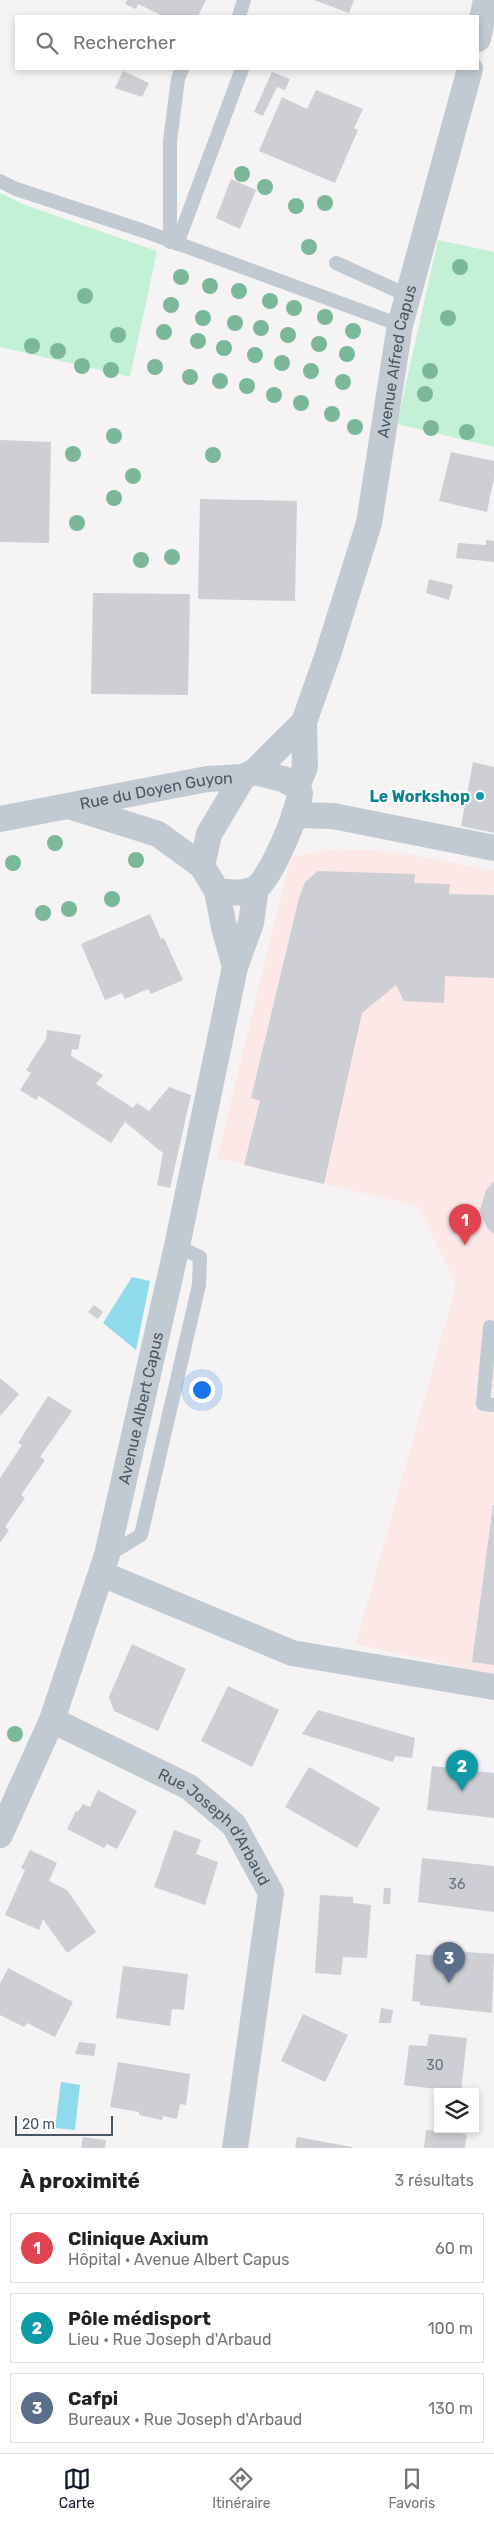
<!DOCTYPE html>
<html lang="fr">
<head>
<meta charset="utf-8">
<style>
	body { margin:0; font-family:Rubik,sans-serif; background:#f2f2f2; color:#202124 }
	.controls { position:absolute; right:15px; bottom:15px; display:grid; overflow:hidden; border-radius:0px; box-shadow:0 2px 8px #0003 }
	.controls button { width:45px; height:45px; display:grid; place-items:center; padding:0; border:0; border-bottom:1px solid #e0e0e0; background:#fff; color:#202124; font:25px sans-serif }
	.scale { position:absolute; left:15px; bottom:12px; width:98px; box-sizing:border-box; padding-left:5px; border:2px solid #4a5661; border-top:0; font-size:14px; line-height:18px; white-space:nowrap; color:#4a5661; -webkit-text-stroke:4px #fff; paint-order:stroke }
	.you { position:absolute; left:201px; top:1389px; width:18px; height:18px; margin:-12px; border:4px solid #fff; border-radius:50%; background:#1a73e8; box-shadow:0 0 0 8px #1a73e833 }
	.badge { display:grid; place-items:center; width:32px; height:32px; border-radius:50%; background:#111827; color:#fff; font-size:16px; font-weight:700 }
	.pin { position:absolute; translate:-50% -41px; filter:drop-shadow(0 1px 2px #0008) }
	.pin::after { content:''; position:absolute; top:26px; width:18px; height:15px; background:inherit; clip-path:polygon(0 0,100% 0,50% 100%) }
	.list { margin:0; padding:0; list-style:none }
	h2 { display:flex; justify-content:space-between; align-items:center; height:65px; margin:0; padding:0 20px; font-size:21px }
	h2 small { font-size:16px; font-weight:400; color:#757577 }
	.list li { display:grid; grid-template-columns:32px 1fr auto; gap:15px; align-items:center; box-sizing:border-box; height:70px; margin:0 10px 10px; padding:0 10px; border:1px solid #e0e0e0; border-radius:0px }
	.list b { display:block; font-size:19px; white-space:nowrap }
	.list p { margin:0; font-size:16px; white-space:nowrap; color:#757577 }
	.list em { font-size:16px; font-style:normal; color:#757577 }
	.icon { flex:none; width:28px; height:28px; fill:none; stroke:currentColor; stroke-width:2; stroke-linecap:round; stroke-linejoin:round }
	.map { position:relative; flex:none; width:494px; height:2148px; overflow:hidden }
	.search { position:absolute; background:#fff; box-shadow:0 2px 8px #0003; left:15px; right:15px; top:15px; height:55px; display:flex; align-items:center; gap:12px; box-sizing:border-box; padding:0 18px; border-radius:0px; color:#757577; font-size:19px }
	.sheet { height:305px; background:#fff }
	nav { display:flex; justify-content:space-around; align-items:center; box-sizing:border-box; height:70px; border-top:1px solid #e0e0e0; background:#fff; font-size:14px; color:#757577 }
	nav a { display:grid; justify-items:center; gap:2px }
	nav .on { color:#111827 }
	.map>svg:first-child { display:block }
</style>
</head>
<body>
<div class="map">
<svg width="494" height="2148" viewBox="0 0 494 2148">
	<rect width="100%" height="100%" fill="#f5f3f3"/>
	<path fill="#fce8e6" d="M335,849L398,852L494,871V1675L356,1644L456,1285L418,1206L217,1158L291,857Z"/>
	<g fill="#c3f1d5">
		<path d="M0,193L25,205L157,251L130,377L0,347Z"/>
		<path d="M438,240L494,252V447L397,424Z"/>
	</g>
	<g fill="#90daee">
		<path d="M132,1277L150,1281L136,1350L103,1323Z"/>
		<path d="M61,2082L80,2085L75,2130L55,2128Z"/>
	</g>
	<g fill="#cdcfd5">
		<path d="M127,0H206L198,16H163L138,4L136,9L125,4Z"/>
		<path d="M314,0H354L349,13Z"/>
		<path d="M123,71L149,83L142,97L115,88Z"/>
		<path d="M272,72L290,79L285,90L277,87L263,116L254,112Z"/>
		<path d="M316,90L363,109L354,128L358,130L335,183L259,151L282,97L307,109Z"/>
		<path d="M231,179L256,190L240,229L216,218Z"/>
		<path d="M0,440L51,442L49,543L0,542Z"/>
		<path d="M451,452L494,461V478L487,512L439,501Z"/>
		<path d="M200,499L297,501L295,601L198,599Z"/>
		<path d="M486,540L494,541V562L456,558L458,543L486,545Z"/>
		<path d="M429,579L453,585L449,600L426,593Z"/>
		<path d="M93,593L190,594L188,695L91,694Z"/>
		<path d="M473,762L494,767V833L461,826Z"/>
		<path d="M318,871L415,874L414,883L450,884L449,894L494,895V978L445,976L444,1003L404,1001L396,985L362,1013L324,1184L244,1165L260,1101L251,1098L299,898L305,882Z"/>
		<path d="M150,914L161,939L164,938L183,980L151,994L148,989L125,999L122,993L105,1000L81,944Z"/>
		<path d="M47,1030L81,1035L78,1050L72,1049L71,1056L103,1075L96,1084L133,1108L137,1103L149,1111L169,1087L191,1095L170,1188L157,1185L163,1153L125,1122L111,1143L39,1096L36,1100L20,1090L31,1073L26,1070L46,1039Z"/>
		<path d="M494,1181V1234L487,1228L480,1210L486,1190Z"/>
		<path d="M94,1305L103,1312L98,1319L88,1312Z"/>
		<path d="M0,1378L19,1394L0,1416Z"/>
		<path d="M48,1396L72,1411L40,1457L45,1460L21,1495L25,1498L5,1527L9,1530L0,1543V1478L22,1445L18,1443Z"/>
		<path d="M493,1505H494V1665L472,1662Z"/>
		<path d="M132,1644L186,1669L158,1731L114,1711L109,1697Z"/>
		<path d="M228,1686L279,1710L252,1767L201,1741Z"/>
		<path d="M318,1710L415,1738L412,1758L395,1756L393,1762L302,1734Z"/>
		<path d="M432,1766L494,1773V1818L427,1810Z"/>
		<path d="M309,1767L380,1808L357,1848L285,1807Z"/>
		<path d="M98,1790L137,1811L117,1849L107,1844L104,1848L67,1829L76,1811L78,1812L83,1804L90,1807Z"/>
		<path d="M174,1830L201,1840L196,1854L218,1862L205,1905L154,1887Z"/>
		<path d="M30,1850L57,1863L49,1881L67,1890L96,1932L67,1953L43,1919L39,1930L5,1915L25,1870L21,1868Z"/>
		<path d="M422,1858L494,1866V1912L418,1902Z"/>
		<path d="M384,1888H391L390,1904H383Z"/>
		<path d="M320,1895L353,1897V1903L371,1905L367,1958L343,1957L341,1975L315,1973Z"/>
		<path d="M439,1950L494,1954L492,2013L420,2005V2002L412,2001L416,1954L438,1956Z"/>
		<path d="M123,1966L188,1974L184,2010L172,2009L170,2026L116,2018Z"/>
		<path d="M8,1968L73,2002L55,2037L27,2023L24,2027L0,2015V1984Z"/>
		<path d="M381,2008L393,2010L391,2023H379Z"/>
		<path d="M303,2014L348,2035L325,2082L281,2061Z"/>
		<path d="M429,2034L467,2038L461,2092L404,2085L409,2045L427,2046Z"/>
		<path d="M79,2042L96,2044L94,2056L75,2054Z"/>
		<path d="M118,2062L190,2074L186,2105L180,2104L177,2119L163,2116L162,2120L139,2115V2112L110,2107Z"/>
		<path d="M426,2130L467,2134L465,2148H424Z"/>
		<path d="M83,2137L106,2140L105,2148H81Z"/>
		<path d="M297,2137L352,2147V2148H295Z"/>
	</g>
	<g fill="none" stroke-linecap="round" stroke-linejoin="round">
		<g stroke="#c1cad2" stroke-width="14">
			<path d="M239,16L244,0"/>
			<path d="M0,181L16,189L144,231L400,325"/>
			<path d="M170,242V141L178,79L182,69"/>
			<path d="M177,244L242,69"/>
			<path d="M336,263L407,295"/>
			<path d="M490,1327L483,1404L494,1405"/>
			<path d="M108,1555L141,1535L199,1285L200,1257L177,1246"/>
		</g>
		<g stroke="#c1cad2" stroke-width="26">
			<path d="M478,39L486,0"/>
			<path d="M254,772L304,722"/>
			<path id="s1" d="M297,787L305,767L304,722L328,654L369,523L400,325L470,69"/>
			<path d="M72,807L158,834L202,866"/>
			<path d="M294,815L333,816L494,848"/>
			<path id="s2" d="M0,819L207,779L243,777L254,772L283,779L297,787L300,793C299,811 271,878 256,888C244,895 230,892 217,891L202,866L209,834L243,777"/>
			<path d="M217,891L224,927L235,967"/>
			<path d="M102,1574L292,1653L494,1687"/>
			<path id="s3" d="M52,1720L189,1787L234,1825L271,1893L235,2148"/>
			<path id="s4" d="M0,1835L52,1720L107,1555L177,1246L235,967L251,923L256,888"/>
		</g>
	</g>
	<g fill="#7bb799">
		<circle cx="242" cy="174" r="8"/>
		<circle cx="265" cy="187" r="8"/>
		<circle cx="325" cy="203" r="8"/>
		<circle cx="296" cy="206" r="8"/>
		<circle cx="309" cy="247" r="8"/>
		<circle cx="460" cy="267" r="8"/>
		<circle cx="181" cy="277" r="8"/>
		<circle cx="210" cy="286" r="8"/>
		<circle cx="239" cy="291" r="8"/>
		<circle cx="85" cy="296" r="8"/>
		<circle cx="270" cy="301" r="8"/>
		<circle cx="171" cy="305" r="8"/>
		<circle cx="294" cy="308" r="8"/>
		<circle cx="325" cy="317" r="8"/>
		<circle cx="203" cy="318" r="8"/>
		<circle cx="448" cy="318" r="8"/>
		<circle cx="235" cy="323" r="8"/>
		<circle cx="261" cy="328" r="8"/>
		<circle cx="353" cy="331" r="8"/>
		<circle cx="164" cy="332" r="8"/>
		<circle cx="118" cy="335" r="8"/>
		<circle cx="288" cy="335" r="8"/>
		<circle cx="198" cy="341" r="8"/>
		<circle cx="319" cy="344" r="8"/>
		<circle cx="32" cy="346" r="8"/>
		<circle cx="224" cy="348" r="8"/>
		<circle cx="58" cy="351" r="8"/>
		<circle cx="347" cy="354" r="8"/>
		<circle cx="255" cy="355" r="8"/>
		<circle cx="282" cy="363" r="8"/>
		<circle cx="82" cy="366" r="8"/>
		<circle cx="155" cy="367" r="8"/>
		<circle cx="111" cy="370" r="8"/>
		<circle cx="311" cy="371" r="8"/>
		<circle cx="430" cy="371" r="8"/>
		<circle cx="190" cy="377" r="8"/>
		<circle cx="220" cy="381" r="8"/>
		<circle cx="343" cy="382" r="8"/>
		<circle cx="247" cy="386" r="8"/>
		<circle cx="425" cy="394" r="8"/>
		<circle cx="274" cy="395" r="8"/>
		<circle cx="301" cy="403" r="8"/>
		<circle cx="332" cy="414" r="8"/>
		<circle cx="355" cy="427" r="8"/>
		<circle cx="431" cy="428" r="8"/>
		<circle cx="467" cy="432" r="8"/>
		<circle cx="114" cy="436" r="8"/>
		<circle cx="73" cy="454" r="8"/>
		<circle cx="213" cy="455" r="8"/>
		<circle cx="133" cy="476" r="8"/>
		<circle cx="114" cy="498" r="8"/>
		<circle cx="77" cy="523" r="8"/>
		<circle cx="172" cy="557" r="8"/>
		<circle cx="141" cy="560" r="8"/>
		<circle cx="55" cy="843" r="8"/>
		<circle cx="136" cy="860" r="8"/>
		<circle cx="13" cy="863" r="8"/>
		<circle cx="112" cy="899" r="8"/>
		<circle cx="69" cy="909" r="8"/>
		<circle cx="43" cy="913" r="8"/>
		<circle cx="15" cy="1734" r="8"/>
	</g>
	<circle fill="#0f9aa8" stroke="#fff" stroke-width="2" cx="480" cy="796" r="5"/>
	<g text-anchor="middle" stroke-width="4" stroke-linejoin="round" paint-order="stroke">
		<g font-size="14" fill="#6b747e">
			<text x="457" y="1889">36</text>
			<text x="435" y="2070">30</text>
		</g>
		<g font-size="16" fill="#4a5661" stroke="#fff">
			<text dy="6" stroke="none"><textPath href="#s1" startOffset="440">Avenue Alfred Capus</textPath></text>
			<text dy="6" stroke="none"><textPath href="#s2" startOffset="159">Rue du Doyen Guyon</textPath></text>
			<text dy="6" stroke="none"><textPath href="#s4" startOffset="451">Avenue Albert Capus</textPath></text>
			<text dy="6" stroke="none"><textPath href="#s3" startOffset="199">Rue Joseph d'Arbaud</textPath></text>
		</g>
		<g font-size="16" font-weight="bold" fill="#0d838f" stroke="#fff" text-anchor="end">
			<text x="470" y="802">Le Workshop</text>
		</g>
	</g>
</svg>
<div class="controls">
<button><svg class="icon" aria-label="layers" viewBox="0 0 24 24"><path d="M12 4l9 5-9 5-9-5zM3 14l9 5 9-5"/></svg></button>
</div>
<div class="scale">20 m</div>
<div class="you"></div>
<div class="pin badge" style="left:465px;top:1245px;background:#e0444e">1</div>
<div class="pin badge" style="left:462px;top:1791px;background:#0f9aa8">2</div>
<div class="pin badge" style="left:449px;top:1983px;background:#5c6f8a">3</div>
<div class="search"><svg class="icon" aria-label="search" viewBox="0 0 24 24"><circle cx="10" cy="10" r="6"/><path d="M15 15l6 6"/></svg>Rechercher</div>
</div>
<section class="sheet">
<h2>À proximité<small>3 résultats</small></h2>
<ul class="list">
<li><span class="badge" style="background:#e0444e">1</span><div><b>Clinique Axium</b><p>Hôpital · Avenue Albert Capus</p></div><em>60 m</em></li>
<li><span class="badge" style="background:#0f9aa8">2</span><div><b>Pôle médisport</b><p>Lieu · Rue Joseph d'Arbaud</p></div><em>100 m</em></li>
<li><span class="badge" style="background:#5c6f8a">3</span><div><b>Cafpi</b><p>Bureaux · Rue Joseph d'Arbaud</p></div><em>130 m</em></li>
</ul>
</section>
<nav>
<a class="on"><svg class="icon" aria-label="map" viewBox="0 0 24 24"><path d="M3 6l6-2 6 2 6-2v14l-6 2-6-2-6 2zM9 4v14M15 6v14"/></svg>Carte</a>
<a><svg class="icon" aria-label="directions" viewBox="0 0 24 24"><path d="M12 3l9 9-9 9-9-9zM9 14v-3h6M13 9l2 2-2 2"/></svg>Itinéraire</a>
<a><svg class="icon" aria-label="saved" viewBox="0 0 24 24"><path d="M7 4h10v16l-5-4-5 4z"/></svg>Favoris</a>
</nav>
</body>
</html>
